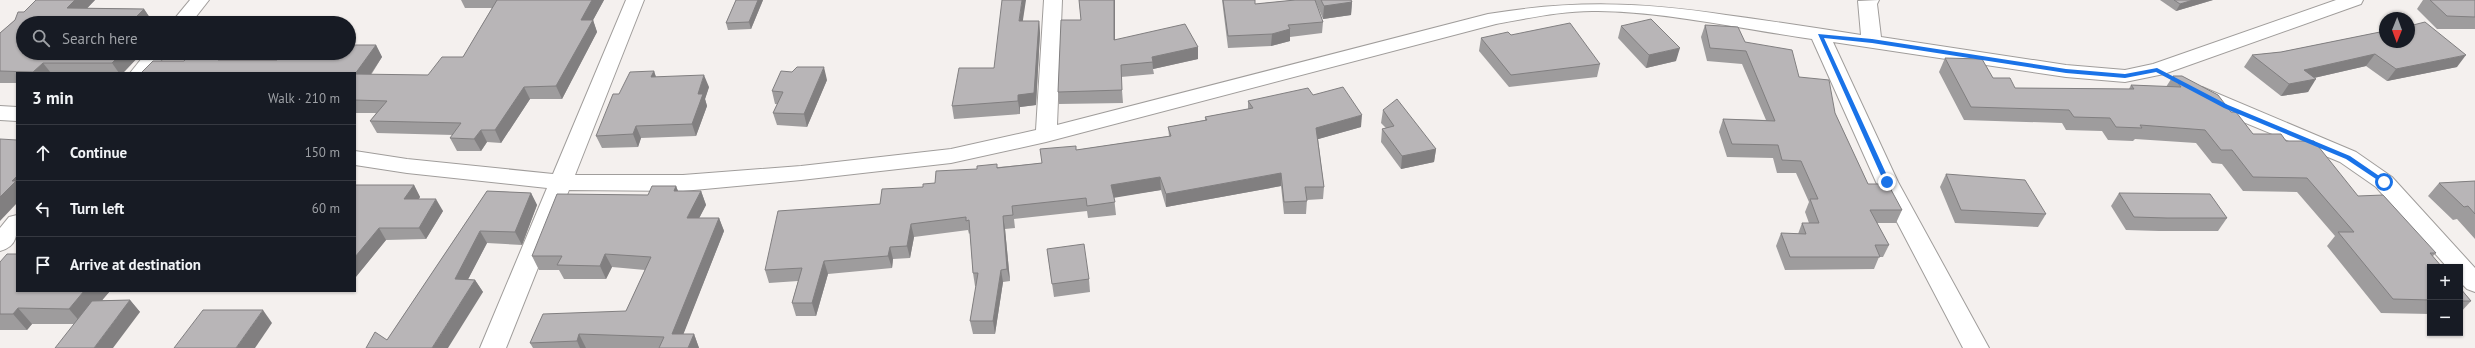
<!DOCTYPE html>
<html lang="en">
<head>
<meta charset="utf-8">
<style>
	body { margin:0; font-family:"PT Sans",sans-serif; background:#20242c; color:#f1f3f6 }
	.controls { position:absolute; right:12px; bottom:12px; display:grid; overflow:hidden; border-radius:0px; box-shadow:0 1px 3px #0004 }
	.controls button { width:36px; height:36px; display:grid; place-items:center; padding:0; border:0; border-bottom:1px solid #363941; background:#171b24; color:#f1f3f6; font:20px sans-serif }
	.compass { position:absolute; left:2379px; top:12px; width:36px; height:36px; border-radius:50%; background:#171b24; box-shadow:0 1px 3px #0004; rotate:181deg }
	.stop { position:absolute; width:12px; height:12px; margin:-9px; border:3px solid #1a73e8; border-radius:50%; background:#fff }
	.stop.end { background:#1a73e8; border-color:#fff; box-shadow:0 1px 4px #0008 }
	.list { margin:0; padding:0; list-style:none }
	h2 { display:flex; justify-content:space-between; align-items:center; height:52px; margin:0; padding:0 16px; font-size:17px }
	h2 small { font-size:13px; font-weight:400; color:#9ea1a6 }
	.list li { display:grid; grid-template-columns:26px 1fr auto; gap:12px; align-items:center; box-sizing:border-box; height:56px; padding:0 16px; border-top:1px solid #363941 }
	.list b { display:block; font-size:15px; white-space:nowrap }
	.list em { font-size:13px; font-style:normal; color:#9ea1a6 }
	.icon { flex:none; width:22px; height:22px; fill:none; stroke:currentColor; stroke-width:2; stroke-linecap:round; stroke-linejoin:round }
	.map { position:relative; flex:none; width:2475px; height:348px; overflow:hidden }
	.search { position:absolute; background:#171b24; box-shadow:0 1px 3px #0004; left:16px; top:16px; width:340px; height:44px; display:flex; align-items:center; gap:10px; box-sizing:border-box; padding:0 14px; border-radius:22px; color:#9ea1a6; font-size:15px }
	.panel { position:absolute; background:#171b24; box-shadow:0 1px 3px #0004; left:16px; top:72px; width:340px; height:220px; border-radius:0px }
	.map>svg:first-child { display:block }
</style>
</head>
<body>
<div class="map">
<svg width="2475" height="348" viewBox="0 0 2475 348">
	<rect width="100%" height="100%" fill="#f4f0ee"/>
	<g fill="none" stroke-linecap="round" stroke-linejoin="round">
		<g stroke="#a09d9b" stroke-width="2">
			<g id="minor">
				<path d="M190,0H209L191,23H171Z"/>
				<path d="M626,0H644L575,175H683L801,166L951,149L1036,130L1044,0H1062L1057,125L1488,14C1572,0 1642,2 1726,15C1771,21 1816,28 1861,35L1858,1L1879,0L1877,4L1881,37L2066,65L2125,70L2153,64L2336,0H2363L2361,4L2164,74L2125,82L2066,77L1833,42L1898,182L1989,348H1963L1876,182L1812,39C1741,29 1669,12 1598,11C1564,10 1530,18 1496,24L1046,142L951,163L801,180L683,191L569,190L506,348H480L547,188L407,173L355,165V151L407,159L553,174Z"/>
				<path d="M146,53H167L151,73H130Z"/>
				<path d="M2202,87L2356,152L2392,177L2475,268V292L2467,289L2460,282V267H2447L2376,187L2340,162L2219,112L2195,99L2192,94L2195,89Z"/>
				<path d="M0,106L17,107V121L0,120Z"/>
				<path d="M17,215C17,232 19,246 0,251V228L9,217Z"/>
			</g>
		</g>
		<use href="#minor" fill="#fff" fill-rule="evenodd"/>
	</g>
	<g fill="#9e9c9d">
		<path d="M36,0H95L87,8L144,9L152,21L150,23H23V53H142L123,73H17V83H0V33L24,12Z"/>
		<path d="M461,0H604L593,20L597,32L562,99H530L501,143L487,142L481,151H457L450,138L453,135L377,133L370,121L376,113H355V73L184,61L277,60L376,45L382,57L371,75H428L463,57L492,8H465Z"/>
		<path d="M736,0H763L751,29L728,30L726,23Z"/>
		<path d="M1079,0H1115V40L1198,47V59L1153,69L1154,74L1121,77L1123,103L1059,104L1058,92L1081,20Z"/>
		<path d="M1222,0H1255V4L1295,0H1351L1352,2L1351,15L1323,19L1315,0L1323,22L1322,33L1290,37V41L1271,46L1228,48Z"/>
		<path d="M2160,0H2213L2176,11Z"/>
		<path d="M2423,0H2475V29H2437L2417,9Z"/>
		<path d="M1022,21H1039L1040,33L1036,105L1020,107V114L954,119L952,106L994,68Z"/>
		<path d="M1705,25L1745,42L1799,77L1835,113L1868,184L1902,210L1896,223H1877L1889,245L1883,257H1879L1874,269L1785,270L1776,246L1781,233L1798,234L1802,223H1809L1805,212L1809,202L1796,173H1777L1773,158L1727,157L1719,132L1723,119L1766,120L1742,64L1707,61L1701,37Z"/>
		<path d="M1621,26L1676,61L1646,68L1618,38Z"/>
		<path d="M2385,31L2457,67L2387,81L2366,66L2314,78L2308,92L2281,96L2244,67L2252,55L2281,52Z"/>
		<path d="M1511,35L1600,64L1597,77L1509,87L1479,51L1481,38Z"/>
		<path d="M1945,58L1993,78L2015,88L2129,89L2131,85L2166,87L2173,76L2231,112L2253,134L2286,141L2358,196L2436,253L2433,256L2430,267V314L2381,313L2327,246L2335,236L2297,192L2243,191L2222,164L2212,163L2196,143L2135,139L2133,141L2108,140L2102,131L2066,130L2062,123L1964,120L1939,72Z"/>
		<path d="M654,71L656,77L709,87L705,99L707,106L696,136L641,138L638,147L602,148L596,136L619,94Z"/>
		<path d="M827,80L807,127L777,125L773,113L777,104H775L772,91Z"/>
		<path d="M1313,95L1361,127L1318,139L1324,187L1323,199L1307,200L1306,214H1284L1281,186L1166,207L1161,190L1114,197L1116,215L1088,218L1087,211L1014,219L1015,228L1005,229L1010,281L1003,282L995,334H973L970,321L976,286H975L973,273L970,233L969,234L968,230L914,237L910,258L893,259L892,268L828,274L816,316H796L792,303L798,281L769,283L765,270L880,204L923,187L977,169L1042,163L1076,150L1169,136L1168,127L1205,120V117L1248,109V101Z"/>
		<path d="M1383,110L1436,149L1434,162L1401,169L1381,142L1382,129L1386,128L1381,123Z"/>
		<path d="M1946,174L2046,214L2038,227L1955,223L1940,187Z"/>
		<path d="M2475,181V239L2457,219L2453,220L2428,196L2439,183Z"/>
		<path d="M355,185H414L420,197L419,199L443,211L426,239L386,240L355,278Z"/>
		<path d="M676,186L678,191H701L706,205L699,218H719L724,231L683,334H694L699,348H533L530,343L626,311L645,270L612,267L606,279H564L559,270H539L532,256L648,195Z"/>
		<path d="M487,191L531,193L537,205L522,245L487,243L468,279L475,280L483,292L387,340Z"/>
		<path d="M2119,193L2227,218L2218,231H2159L2126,230L2111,206Z"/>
		<path d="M1047,249L1089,279L1090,292L1054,297Z"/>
		<path d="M0,262L110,291L102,300H130L140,312L73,324H32L27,330H0Z"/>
		<path d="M2460,288L2471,301L2460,313Z"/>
	</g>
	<g fill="#817f80">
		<path d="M75,0H95L76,20L67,8Z"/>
		<path d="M592,0H604L586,33L581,20Z"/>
		<path d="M758,0H763L751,29L749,22Z"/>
		<path d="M1022,0H1026L1021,33L1019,21Z"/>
		<path d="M1114,0H1115V52L1114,40Z"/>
		<path d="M2193,0H2213L2176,11L2180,4Z"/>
		<path d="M1352,2L1351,15L1323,19L1324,6Z"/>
		<path d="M144,9L152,21L150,23H130Z"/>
		<path d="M593,20L597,32L562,99L556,86Z"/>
		<path d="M1039,21L1040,33L1036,105L1020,107V114L1018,101V95Z"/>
		<path d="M1290,29V41L1271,46L1272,34Z"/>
		<path d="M376,45L382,57L362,87L355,74Z"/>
		<path d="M1198,47V59L1153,69L1152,57Z"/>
		<path d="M1680,48L1676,61L1646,68L1649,55Z"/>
		<path d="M122,53H142L123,73H119L112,63Z"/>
		<path d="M224,53H228L234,63L218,60Z"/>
		<path d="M2375,54L2366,66L2296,82L2304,70Z"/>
		<path d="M2466,55L2457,67L2387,81L2396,69Z"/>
		<path d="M43,63L51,73H34L33,72Z"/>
		<path d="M824,67L827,80L807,127L804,114Z"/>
		<path d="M654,71L658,84L651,77Z"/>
		<path d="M704,75L709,87L705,99L707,106L696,136L692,124L698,94Z"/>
		<path d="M2316,79L2308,92L2281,96L2289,84Z"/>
		<path d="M524,87L530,99L501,143L495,130Z"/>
		<path d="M1362,115L1361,127L1315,140L1316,128Z"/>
		<path d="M636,126L641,138L638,147L633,134Z"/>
		<path d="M481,130L487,142L481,151L474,139Z"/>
		<path d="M1436,149L1434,162L1401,169L1402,156Z"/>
		<path d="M1281,173V186L1166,207V194Z"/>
		<path d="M17,176V203L0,221V197L12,181Z"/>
		<path d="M1160,177L1161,190L1113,198L1111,185Z"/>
		<path d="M414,185L420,197L410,211L404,199Z"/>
		<path d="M676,186L681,199L674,191Z"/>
		<path d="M701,191L706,205L692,232L687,218Z"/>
		<path d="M531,193L537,205L522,245L515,232Z"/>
		<path d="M436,199L443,211L426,239L419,228Z"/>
		<path d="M1003,216L1005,229L1010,281L1007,269Z"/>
		<path d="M719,218L724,231L678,348L672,334Z"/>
		<path d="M911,224L914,237L910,258L907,246Z"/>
		<path d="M379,228L386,240L355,278V257Z"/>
		<path d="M480,231L487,243L462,291L455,279Z"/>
		<path d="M890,247L893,259L892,268L888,256Z"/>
		<path d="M605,254L612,267L606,279L600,266Z"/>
		<path d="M824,261L828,274L816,316L812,303Z"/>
		<path d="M1001,270L1003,282L995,334L993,321Z"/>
		<path d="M475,280L483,292L448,348H432Z"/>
		<path d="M84,291H110L82,324L69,309Z"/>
		<path d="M130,300L140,312L113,348H94Z"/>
		<path d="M18,308L32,324L27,330L13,314Z"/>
		<path d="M263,310L272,323L255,348H236Z"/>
		<path d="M579,334L586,348H580L577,341Z"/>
		<path d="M694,334L699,348H688Z"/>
	</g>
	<g fill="#b8b5b7" stroke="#817f80">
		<path d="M36,0H75L67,8L144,9L130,23H23V53H122L112,63H43L33,72L0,71V33L15,20L18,12H24Z"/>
		<path d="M497,0H592L581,20H593L556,86L524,87L495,130H481L474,139L450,138L461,123L370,121L387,101L355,100V73H141L153,61H184L191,53H224L218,60H277L283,53H349V45H376L355,74L428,75L442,57H463Z"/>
		<path d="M736,0H758L749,22L726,23Z"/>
		<path d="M1002,0H1022L1019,21H1039L1034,93L1018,95V101L952,106L959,68H994Z"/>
		<path d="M1079,0H1114V40L1185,24L1198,47L1152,57L1153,62L1121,65L1122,90L1058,92L1061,20H1081Z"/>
		<path d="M1223,0H1255V4L1295,0H1315L1323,22L1288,25L1290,29L1272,34L1228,36Z"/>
		<path d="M1321,0H1351L1352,2L1324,6Z"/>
		<path d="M2174,0H2193L2180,4Z"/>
		<path d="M2430,0H2475V17L2447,16Z"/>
		<path d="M1651,19L1680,48L1649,55L1621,26Z"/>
		<path d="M2425,22L2466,55L2396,69L2375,54L2304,70L2316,79L2289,84L2252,55L2281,52L2385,31V42H2409V26Z"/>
		<path d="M1570,23L1600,64L1511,75L1481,38L1508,32L1511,35Z"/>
		<path d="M1705,25L1738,27L1745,42L1792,50L1799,77L1829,80L1835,113L1868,184H1888L1902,210H1870L1889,245H1875L1880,257H1790L1781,233L1806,234L1802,223H1819L1810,199H1818L1801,161L1782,160L1778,145L1732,144L1723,119L1775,121L1746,51L1710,48Z"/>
		<path d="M1945,58L1982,59L1993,78H2010L2015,88L2134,89L2131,85L2181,87L2173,76H2182L2218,95L2231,112H2236L2253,134H2281L2286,141H2314L2358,196L2383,195L2436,253H2430L2442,267H2430V300L2393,299L2338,232H2354L2307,178L2253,177L2232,150H2221L2205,130L2140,125L2142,128L2116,127L2110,118L2074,117L2069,110L1971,107Z"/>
		<path d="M797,67H824L804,114L773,113L783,92L772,91L781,71L792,72Z"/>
		<path d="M654,71L651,77L704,75L698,94H703L692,124L636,126L633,134L596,136L613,94H619L630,72Z"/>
		<path d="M1343,87L1362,115L1316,128L1324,187H1305L1307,201L1284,202L1281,173L1166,194L1160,177L1111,185L1115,202L1087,206L1086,198L1012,206L1013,215L1003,216L1007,269L1001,270L993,321H970L978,273H973L969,220L966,221V217L911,224L907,246L890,247L888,256L824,261L812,303H792L802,268L765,270L778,211L880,204L882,189L923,187V184L935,183L936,171L977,169V166L997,164V168L1042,163L1040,149L1076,146V150L1171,136L1168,127L1207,120L1205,117L1253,108L1248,101L1308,88L1313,95Z"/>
		<path d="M1397,99L1436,149L1402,156L1382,129L1394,126L1383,110Z"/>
		<path d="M0,139L17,140V176L12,181H16L0,197Z"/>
		<path d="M1946,174L2025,180L2046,214L1961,210Z"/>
		<path d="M2475,181V214L2468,206L2464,207L2439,183Z"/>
		<path d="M355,185H414L404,199H436L419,228H379L355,257Z"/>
		<path d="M652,186H676L674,191H701L687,218H719L672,334H694L688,348H659L664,337L579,334L577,341L530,343L543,314L626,311L651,257L605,254L600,266L557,265L562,256H532L557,194L648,195Z"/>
		<path d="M487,191L531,193L515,232L480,231L455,279L475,280L432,348H366L375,332L387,340Z"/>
		<path d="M2119,193L2210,194L2227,218H2167L2134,217Z"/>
		<path d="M1084,244L1089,279L1052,284L1047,249Z"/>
		<path d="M7,254H17V291H84L69,309L18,308L13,314H0V262Z"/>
		<path d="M2460,288L2471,301H2460Z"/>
		<path d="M130,300L94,348H55L92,301Z"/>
		<path d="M203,310H263L236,348H174Z"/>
	</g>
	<path fill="#1a73e8" d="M1818,34L1872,39L2066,69L2125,74L2157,68L2228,105L2350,156L2388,182L2382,183L2346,159L2224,108L2156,72L2125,78L2066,73L1872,43L1824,38L1890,182L1887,184L1884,182Z"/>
</svg>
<div class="controls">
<button>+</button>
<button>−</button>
</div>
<svg class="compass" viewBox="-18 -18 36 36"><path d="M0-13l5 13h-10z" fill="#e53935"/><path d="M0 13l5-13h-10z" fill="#9ea1a6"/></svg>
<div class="stop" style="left:2384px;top:182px"></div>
<div class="stop end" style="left:1887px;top:182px"></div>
<div class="search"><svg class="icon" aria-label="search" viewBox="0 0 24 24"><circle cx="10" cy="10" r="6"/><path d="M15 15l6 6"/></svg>Search here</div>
<section class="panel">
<h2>3 min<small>Walk · 210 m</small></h2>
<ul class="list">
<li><svg class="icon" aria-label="ahead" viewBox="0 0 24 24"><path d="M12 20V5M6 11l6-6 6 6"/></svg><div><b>Continue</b></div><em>150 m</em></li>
<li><svg class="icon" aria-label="left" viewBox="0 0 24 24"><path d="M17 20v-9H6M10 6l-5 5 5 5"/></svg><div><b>Turn left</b></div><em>60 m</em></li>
<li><svg class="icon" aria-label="arrive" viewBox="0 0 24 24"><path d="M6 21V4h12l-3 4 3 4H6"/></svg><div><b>Arrive at destination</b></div></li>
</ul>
</section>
</div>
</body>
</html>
